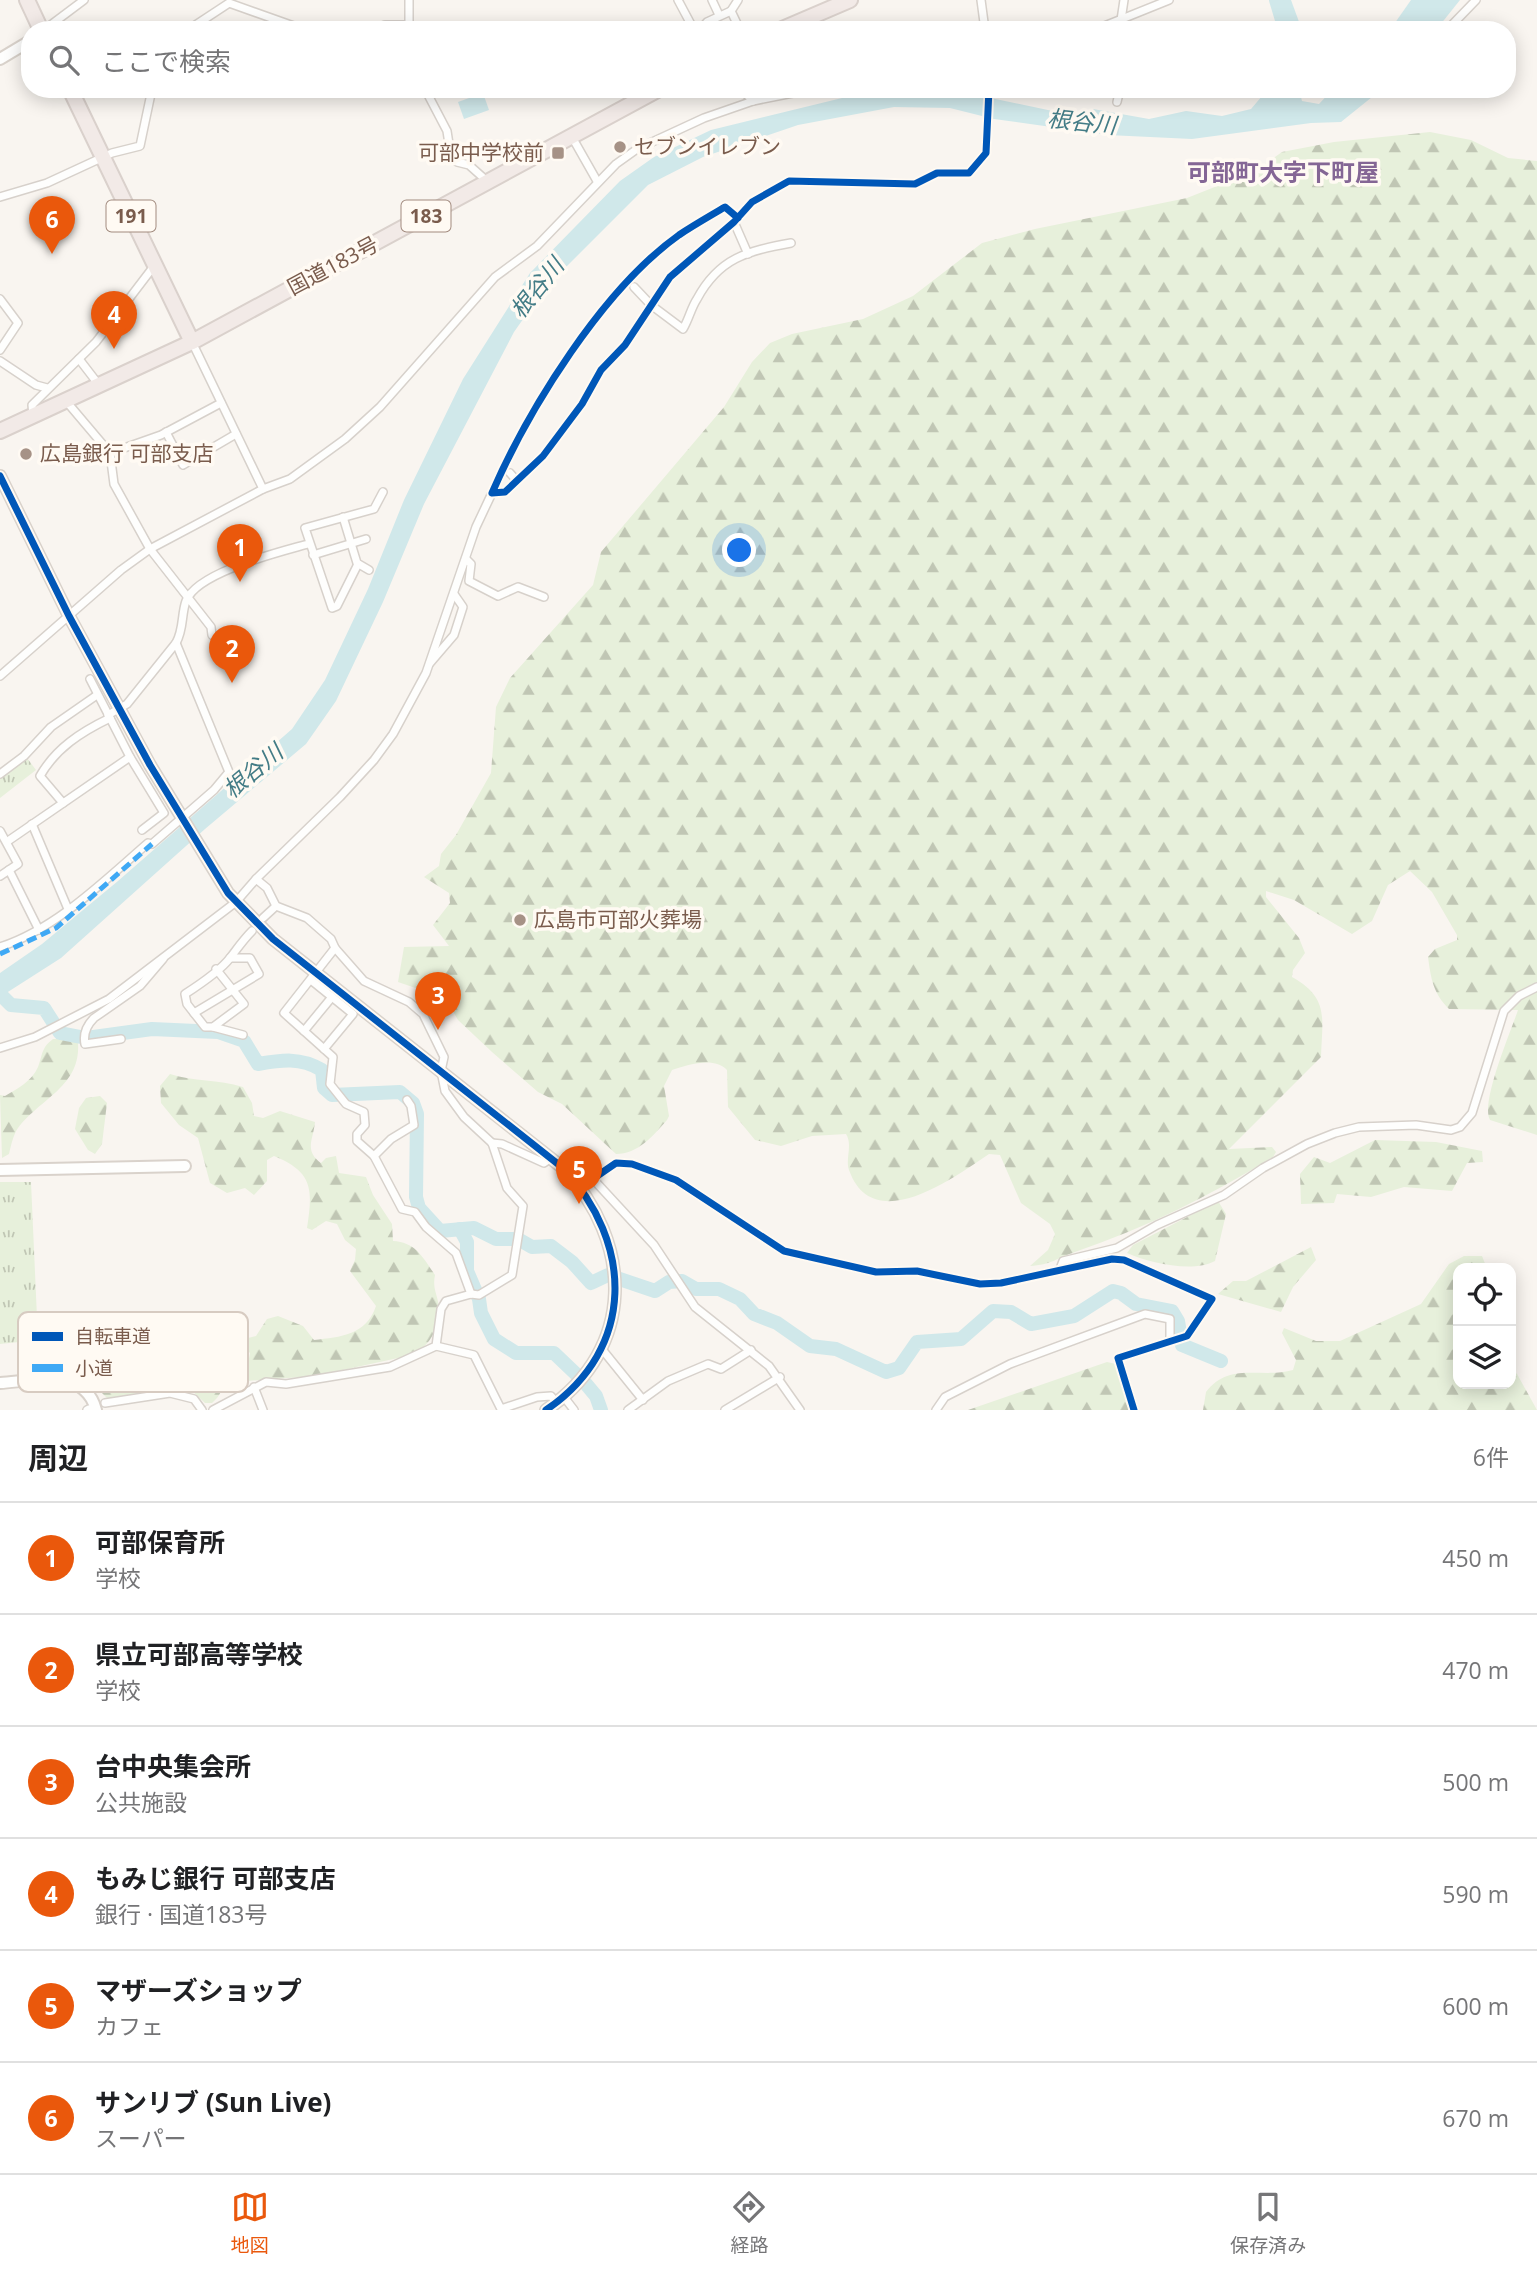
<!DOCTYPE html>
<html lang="ja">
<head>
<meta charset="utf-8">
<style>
	body { margin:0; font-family:"Open Sans","Noto Sans JP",sans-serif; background:#f6f6f6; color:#202124 }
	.controls { position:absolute; right:21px; bottom:21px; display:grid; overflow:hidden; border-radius:14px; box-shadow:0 4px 18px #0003 }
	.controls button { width:63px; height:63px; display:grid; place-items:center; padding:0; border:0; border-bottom:2px solid #e0e0e0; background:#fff; color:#202124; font:35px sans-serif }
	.you { position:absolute; left:740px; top:551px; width:24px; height:24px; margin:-18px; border:5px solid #fff; border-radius:50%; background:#1a73e8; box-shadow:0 0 0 10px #1a73e833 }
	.badge { display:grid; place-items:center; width:46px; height:46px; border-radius:50%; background:#ea580c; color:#fff; font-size:23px; font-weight:700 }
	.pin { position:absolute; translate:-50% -58px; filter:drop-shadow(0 2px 4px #0008) }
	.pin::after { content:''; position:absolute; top:37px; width:24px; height:21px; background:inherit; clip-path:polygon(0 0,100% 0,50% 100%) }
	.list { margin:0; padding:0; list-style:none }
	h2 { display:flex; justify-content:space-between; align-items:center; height:91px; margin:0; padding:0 28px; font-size:30px }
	h2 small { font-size:23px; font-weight:400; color:#757577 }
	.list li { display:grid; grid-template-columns:46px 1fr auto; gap:21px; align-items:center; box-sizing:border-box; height:112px; padding:0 28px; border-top:2px solid #e0e0e0 }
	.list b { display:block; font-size:26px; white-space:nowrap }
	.list p { margin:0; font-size:23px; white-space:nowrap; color:#757577 }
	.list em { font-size:23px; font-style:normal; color:#757577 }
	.icon { flex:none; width:38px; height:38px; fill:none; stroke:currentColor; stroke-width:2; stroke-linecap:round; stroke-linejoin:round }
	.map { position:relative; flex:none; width:1537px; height:1410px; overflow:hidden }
	.search { position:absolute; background:#fff; box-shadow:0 4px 18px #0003; left:21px; right:21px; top:21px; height:77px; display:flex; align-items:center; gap:18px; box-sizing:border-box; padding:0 24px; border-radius:28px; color:#757577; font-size:26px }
	.sheet { height:763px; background:#fff }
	nav { display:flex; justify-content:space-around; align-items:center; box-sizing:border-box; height:98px; border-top:2px solid #e0e0e0; background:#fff; font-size:19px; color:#757577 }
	nav a { display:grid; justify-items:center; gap:4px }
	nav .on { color:#ea580c }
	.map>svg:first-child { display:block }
</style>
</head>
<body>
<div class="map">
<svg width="1537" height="1410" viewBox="0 0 1537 1410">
	<defs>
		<pattern id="forest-firs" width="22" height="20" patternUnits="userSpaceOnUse" patternTransform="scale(1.75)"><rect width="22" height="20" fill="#e7f0db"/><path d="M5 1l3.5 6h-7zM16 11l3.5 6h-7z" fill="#c0c6b4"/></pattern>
		<pattern id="park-tufts" width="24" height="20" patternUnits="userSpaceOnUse" patternTransform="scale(1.75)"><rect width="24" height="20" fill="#e7f0db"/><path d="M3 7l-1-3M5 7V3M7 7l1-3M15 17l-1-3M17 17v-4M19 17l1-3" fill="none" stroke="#c0c6b4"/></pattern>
	</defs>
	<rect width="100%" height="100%" fill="#f9f5f0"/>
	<g fill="url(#forest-firs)">
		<path d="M1430,132L1471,140L1508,158L1537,161V1135L1490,1120C1480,1103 1511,1031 1518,1010L1449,1009C1433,993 1431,979 1428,957L1435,949L1457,940V935L1432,892L1410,871L1388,885L1372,921L1352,934L1294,900L1266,891V897L1299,938L1305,953L1293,970L1292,977C1330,998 1322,1019 1321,1057L1229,1149L1272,1147L1276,1152L1273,1157C1210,1196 1146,1228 1075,1252C1057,1258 1051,1265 1030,1266L1048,1250L1055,1234L1050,1224L1021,1203L1000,1155L989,1154C952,1179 873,1237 849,1170C845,1159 853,1145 846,1134L812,1136L781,1146L755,1140L728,1107L727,1070C714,1056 688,1065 672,1070L664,1086L669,1116L667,1120C653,1136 638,1154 616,1154L562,1104L538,1092L492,1052L458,1020L450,1006L430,993L398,982L404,947L449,946L433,925L450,903L449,893L424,877L439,866L441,854L456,835L491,773L496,707L510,678L593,585L601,552L724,407L752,362L770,343L792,334L863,319L913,296L982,243L1035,229L1187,198L1255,171L1282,152L1334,142Z"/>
		<path d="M53,1039H70L78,1043C81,1086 41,1098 18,1128C13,1135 11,1146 9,1154L2,1158L0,1095L5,1096C17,1089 32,1081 38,1067C43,1054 41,1048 53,1039Z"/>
		<path d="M170,1074C194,1082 218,1079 243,1087L252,1103L254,1116L263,1118L280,1111L315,1122C313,1141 304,1150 321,1163L326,1158L336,1156L339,1173L366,1177L373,1195L392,1224L393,1241C415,1242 423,1257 435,1275C432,1289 438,1295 439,1308C440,1329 429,1346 412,1355L315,1376L247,1381L239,1374V1367L248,1364L250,1353C235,1338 225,1326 203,1330L196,1345L195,1356L219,1360C224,1378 227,1390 212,1403H205L191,1390L169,1389L121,1399L107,1398L97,1388L121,1359L122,1348L128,1344C180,1357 173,1324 209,1314L236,1327L248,1338L256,1336L267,1319L278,1316L303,1326L314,1340C341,1337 366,1335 376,1306L350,1271L355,1260L356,1249L345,1240L337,1224L326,1221L312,1230L307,1228C313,1189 313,1172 274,1156L267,1160V1181L254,1195L245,1188L227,1193L210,1183L198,1138L179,1125L161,1103L160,1086Z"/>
		<path d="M100,1096L107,1103L102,1144L95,1154L88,1150L75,1129L79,1108L86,1098Z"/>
		<path d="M1375,1140L1436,1142L1482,1151L1483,1162L1467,1163L1452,1191L1404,1187L1371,1197L1337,1194L1334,1203L1301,1204L1300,1174L1314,1157L1330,1163Z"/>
		<path d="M1218,1201L1226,1214L1215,1261C1193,1273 1149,1263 1127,1253L1133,1245Z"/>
		<path d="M1311,1247L1316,1260L1293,1287L1281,1312L1218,1294L1233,1281H1246Z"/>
		<path d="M1464,1256H1482L1486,1266L1458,1268V1384H1511V1368L1517,1374L1537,1410H1203L1206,1392C1229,1361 1262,1379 1293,1370L1296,1360L1282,1333L1284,1328L1316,1341H1340L1421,1304L1449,1264Z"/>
		<path d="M1107,1362L1116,1364L1129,1410H968Z"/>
	</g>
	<g fill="url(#park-tufts)">
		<path d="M27,758L36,770L0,798V778Z"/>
		<path d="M0,1182H31L38,1340L0,1344Z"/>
	</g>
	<g fill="#d0e8ea">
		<path d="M1283,0H1291L1302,30H1282Z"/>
		<path d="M1411,0H1460L1436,30H1390Z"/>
		<path d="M879,89L967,93L1081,117L1093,109L1149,119L1186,111L1222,116L1251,109L1268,89H1299L1302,101L1319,104L1333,89H1382L1341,122L1311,123L1192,139L1108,135L994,119L950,108L894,107L798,125L703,157L648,185L545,288L514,332L424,504L383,602L336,701L306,744L205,829L61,958L0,997V973L42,944L118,881L292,729L325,680L368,589L404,500L463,379L530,273L620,181L654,157L711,130Z"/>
		<path d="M483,93L489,110L464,119L458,102Z"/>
	</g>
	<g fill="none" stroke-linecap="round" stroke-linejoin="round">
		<g stroke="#d0e8ea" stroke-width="14">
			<path d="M1276,0L1285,30"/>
			<path d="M0,994L11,1005L44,1008L60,1033L86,1038L152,1029L218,1032L244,1041L258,1064C282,1060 300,1057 322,1070L324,1088L332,1095L400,1092L413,1103L417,1114L416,1197L419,1208L440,1231L474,1228L496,1239H518L532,1247L551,1246L572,1262L591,1283L608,1275L655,1291L669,1282L682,1281L696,1289H719L740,1299L754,1314L777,1323L810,1346L836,1349L886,1372L899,1368L917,1342L961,1339L993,1311L1011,1312L1031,1324L1074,1316L1113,1291L1121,1293L1136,1304L1172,1311L1178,1321L1182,1345L1221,1361"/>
			<path d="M460,1229L467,1242V1271L479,1299L481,1313L494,1339L516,1353H554L576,1374"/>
			<path d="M586,1384L596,1396L601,1410"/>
		</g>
		<g stroke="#d7d1cb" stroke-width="10">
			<g id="street">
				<path d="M678,0L694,30"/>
				<path d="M712,0L719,15"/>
				<path d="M738,0L731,11L740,30"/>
				<path d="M981,0L985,30"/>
				<path d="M1121,20L1124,0"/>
				<path d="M44,30L84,0"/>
				<path d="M188,30L229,3L305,30"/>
				<path d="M372,30L385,25H409"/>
				<path d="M409,30V0"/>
				<path d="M700,30L707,22L731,11"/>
				<path d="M1083,30L1102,27L1169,0"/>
				<path d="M1447,30L1476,0"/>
				<path d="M425,89L447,131L451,157L457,162L469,165L488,182"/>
				<path d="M741,89L753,101"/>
				<path d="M1117,102L1120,89"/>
				<path d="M572,137L597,181"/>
				<path d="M0,197L47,183L112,153L140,146L152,89"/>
				<path d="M738,218L725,207C710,216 694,225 679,235C603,289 529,408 492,493L505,492L543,456L582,404L601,370L625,345L670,277L734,222L752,202L789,181L915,184L937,173H969L986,153L989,89"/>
				<path d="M734,222L748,254"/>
				<path d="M634,287L651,305L683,329C689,319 691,308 697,299C719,258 747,251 791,243"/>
				<path d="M0,299L18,323L0,350"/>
				<path d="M192,342L263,489"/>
				<path d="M79,359L99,385"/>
				<path d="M0,361L36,385L47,388"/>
				<path d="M66,401L110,453L161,435L221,403"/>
				<path d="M33,415L32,405L96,342L154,266"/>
				<path d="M166,432L183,465L236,434"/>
				<path d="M110,453L114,484L150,549L211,627L212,635"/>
				<path d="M510,473L517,481"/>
				<path d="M343,517L357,563L369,570"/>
				<path d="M313,555L366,539"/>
				<path d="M466,559L471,564L469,581L498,596L518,587L544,597"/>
				<path d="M358,564L337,606L332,608L305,528L374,509L383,492"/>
				<path d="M430,663L454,635L463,607L454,594"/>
				<path d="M0,676L121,570L150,549L263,489L290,479L345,439L380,407L495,277L537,246L616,164L637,149L704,118L753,101L813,89"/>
				<path d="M90,679L130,757L164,813L142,830"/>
				<path d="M108,715L127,704L176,643C184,629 181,615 186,601C197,572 280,552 308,544"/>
				<path d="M0,774L24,756L51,727L97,695"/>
				<path d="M63,803L40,776C56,748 81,732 110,718"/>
				<path d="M32,824L68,909"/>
				<path d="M0,831L18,864L0,876"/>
				<path d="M8,841L130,757"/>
				<path d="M9,870L39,930"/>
				<path d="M256,879L340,797L374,760L393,734L426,673L476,527L492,493"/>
				<path d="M263,918L276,906"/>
				<path d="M0,947C56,929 104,881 148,843L152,844L214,790L229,772L176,643"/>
				<path d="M335,948L284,1013L333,1057L330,1084L346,1104L364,1112L365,1125L357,1134V1141L374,1156L402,1209L415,1212L426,1227L456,1253L471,1294"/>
				<path d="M216,969L244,1004L213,1027H205L187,1004L185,994C199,985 220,971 230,958C237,949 243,940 252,931"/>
				<path d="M311,980L353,1014L324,1049"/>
				<path d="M194,1013L259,974L250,958H230"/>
				<path d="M213,1027L243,1035"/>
				<path d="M304,1031L332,997"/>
				<path d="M121,1039L85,1044C83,1034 87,1025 94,1018L140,986L163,959"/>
				<path d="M0,1048L35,1037L109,999L236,902L256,879L267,888L276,906L307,918L331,939L335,948L364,981L409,1002L423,1014L444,1057L441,1071L445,1091L464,1117L492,1143L507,1188L523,1206L512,1275L479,1295L471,1294L446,1301L441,1309L436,1346L390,1367L286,1384L266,1382L213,1410"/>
				<path d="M492,1143L502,1144L544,1163L551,1158"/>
				<path d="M374,1156L391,1139L414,1125L411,1106L407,1100"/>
				<path d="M593,1179L654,1245L695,1307L769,1366L800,1410"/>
				<path d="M581,1187L616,1163L632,1164L676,1180L784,1251L876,1272L917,1271L980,1284L1001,1283L1112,1259L1124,1260L1212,1299L1187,1336L1118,1358L1134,1410"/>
				<path d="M1060,1269L1063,1261L1117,1248L1157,1225L1224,1195L1263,1168L1307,1144L1335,1133L1359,1127L1416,1125L1451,1130L1460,1127L1472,1113L1504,1011L1519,996L1537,987"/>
				<path d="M436,1346L474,1355L501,1409L537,1397L551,1396L557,1403"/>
				<path d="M601,1348L643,1400"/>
				<path d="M254,1387L263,1410"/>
				<path d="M564,1397L574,1410"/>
				<path d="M105,1403L170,1393L194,1399L202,1410"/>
				<path d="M87,1410L89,1409"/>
				<path d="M628,1410L668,1381L708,1364L721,1369L751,1350"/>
				<path d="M725,1410L780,1377"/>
				<path d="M936,1410L945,1397L1010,1364L1145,1314L1170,1319V1341"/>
			</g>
		</g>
		<g stroke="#d9d2cb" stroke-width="14">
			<g id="secondary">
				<path d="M0,59L30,41"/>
				<path d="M0,476L69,616L150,765L228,893L273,939L563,1168C633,1242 637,1348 546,1410"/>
				<path d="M0,1170L185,1166"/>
				<path d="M0,1383C33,1381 85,1367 96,1410"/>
			</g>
		</g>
		<g stroke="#dad1cc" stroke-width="18">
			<g id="highway">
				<path d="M27,0L41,30"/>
				<path d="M780,30L850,0"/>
				<path d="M70,89L192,342"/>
				<path d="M0,431L192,342L659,89"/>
			</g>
		</g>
		<use href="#street" stroke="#fefefd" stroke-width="7"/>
		<use href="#secondary" stroke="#fefefd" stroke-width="10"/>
		<use href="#highway" stroke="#f2eae7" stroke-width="14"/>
		<path stroke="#3fa9f5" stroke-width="5" stroke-dasharray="10 5" stroke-linecap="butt" d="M0,954L56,928L152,844"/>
		<g stroke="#fffaf3" stroke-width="11">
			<g id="cycleway">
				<path d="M738,218L725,207C710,216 694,225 679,235C603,289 529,408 492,493L505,492L543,456L582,404L601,370L625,345L670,277L734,222L752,202L789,181L915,184L937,173H969L986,153L989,89"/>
				<path d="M0,476L69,616L150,765L228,893L273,939L563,1168C633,1242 637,1348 546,1410"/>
				<path d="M581,1187L616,1163L632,1164L676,1180L784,1251L876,1272L917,1271L980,1284L1001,1283L1112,1259L1124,1260L1212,1299L1187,1336L1118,1358L1134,1410"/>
			</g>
		</g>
		<use href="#cycleway" stroke="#0057b8" stroke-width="7"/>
	</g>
	<g fill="#a69286" stroke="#fffaf3" stroke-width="2.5">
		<circle cx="620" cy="147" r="7"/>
		<rect x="551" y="146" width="14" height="14" rx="3.5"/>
		<circle cx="26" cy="454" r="7"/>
		<circle cx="520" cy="920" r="7"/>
	</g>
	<g text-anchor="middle" stroke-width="7" stroke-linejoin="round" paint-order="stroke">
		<g fill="#fffaf3" stroke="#a28b7f" stroke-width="2">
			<rect x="106.5" y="200.5" width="49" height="31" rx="5"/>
			<rect x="401.5" y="200.5" width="49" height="31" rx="5"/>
		</g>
		<g font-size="19" font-weight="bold" fill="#7a5c4d">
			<text x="131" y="223">191</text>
			<text x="426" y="223">183</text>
		</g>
		<g font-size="21" fill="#7a5c4d" stroke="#fffaf3" text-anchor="start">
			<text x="634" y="154">セブンイレブン</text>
			<text x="544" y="160" text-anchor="end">可部中学校前</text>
			<text x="40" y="461">広島銀行 可部支店</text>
			<text x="534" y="927">広島市可部火葬場</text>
		</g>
		<g font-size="21" fill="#7a5c4d" stroke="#fffaf3">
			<text transform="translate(333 266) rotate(-28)" y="7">国道183号</text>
		</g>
		<g font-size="23" font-style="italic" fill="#437c86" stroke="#fffaf3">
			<text transform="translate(1082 122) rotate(6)" y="8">根谷川</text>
			<text transform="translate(537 288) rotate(-51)" y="8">根谷川</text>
			<text transform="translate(253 771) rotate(-40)" y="8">根谷川</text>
		</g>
		<g font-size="24" font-weight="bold" fill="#846695" stroke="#fffaf3">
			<text x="1283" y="181">可部町大字下町屋</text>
		</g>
	</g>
	<rect x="18" y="1312" width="230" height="80" rx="10" fill="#fffaf3" stroke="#d7cbc1" stroke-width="2"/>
	<rect x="32" y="1332" width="31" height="9" fill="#0057b8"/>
	<rect x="32" y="1364" width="31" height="8" fill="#3fa9f5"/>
	<g font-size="19" fill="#7a5c4d">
		<text x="75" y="1343">自転車道</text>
		<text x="75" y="1375">小道</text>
	</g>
</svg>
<div class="controls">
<button><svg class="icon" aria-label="locate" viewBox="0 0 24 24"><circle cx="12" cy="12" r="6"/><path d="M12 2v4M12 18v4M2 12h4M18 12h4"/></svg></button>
<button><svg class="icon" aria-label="layers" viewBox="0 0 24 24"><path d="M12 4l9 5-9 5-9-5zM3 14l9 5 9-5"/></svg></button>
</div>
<div class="you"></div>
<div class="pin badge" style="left:240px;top:582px">1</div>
<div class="pin badge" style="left:232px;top:683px">2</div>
<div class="pin badge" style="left:438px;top:1030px">3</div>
<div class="pin badge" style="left:114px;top:349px">4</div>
<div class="pin badge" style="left:579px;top:1204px">5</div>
<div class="pin badge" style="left:52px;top:254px">6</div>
<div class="search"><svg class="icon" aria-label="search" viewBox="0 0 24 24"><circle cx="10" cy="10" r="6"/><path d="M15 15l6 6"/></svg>ここで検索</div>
</div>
<section class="sheet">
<h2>周辺<small>6件</small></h2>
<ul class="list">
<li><span class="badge">1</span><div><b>可部保育所</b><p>学校</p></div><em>450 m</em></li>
<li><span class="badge">2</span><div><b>県立可部高等学校</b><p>学校</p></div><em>470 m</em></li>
<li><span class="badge">3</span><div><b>台中央集会所</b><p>公共施設</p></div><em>500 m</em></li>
<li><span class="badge">4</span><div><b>もみじ銀行 可部支店</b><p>銀行 · 国道183号</p></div><em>590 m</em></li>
<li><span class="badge">5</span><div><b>マザーズショップ</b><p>カフェ</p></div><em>600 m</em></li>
<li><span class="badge">6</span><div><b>サンリブ (Sun Live)</b><p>スーパー</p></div><em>670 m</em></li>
</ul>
</section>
<nav>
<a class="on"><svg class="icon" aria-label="map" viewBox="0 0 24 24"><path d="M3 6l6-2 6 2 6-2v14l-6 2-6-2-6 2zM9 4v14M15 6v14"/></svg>地図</a>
<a><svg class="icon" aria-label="directions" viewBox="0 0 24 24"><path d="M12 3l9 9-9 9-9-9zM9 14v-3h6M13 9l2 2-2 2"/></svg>経路</a>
<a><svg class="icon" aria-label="saved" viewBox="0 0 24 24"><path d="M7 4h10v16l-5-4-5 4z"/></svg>保存済み</a>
</nav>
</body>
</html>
